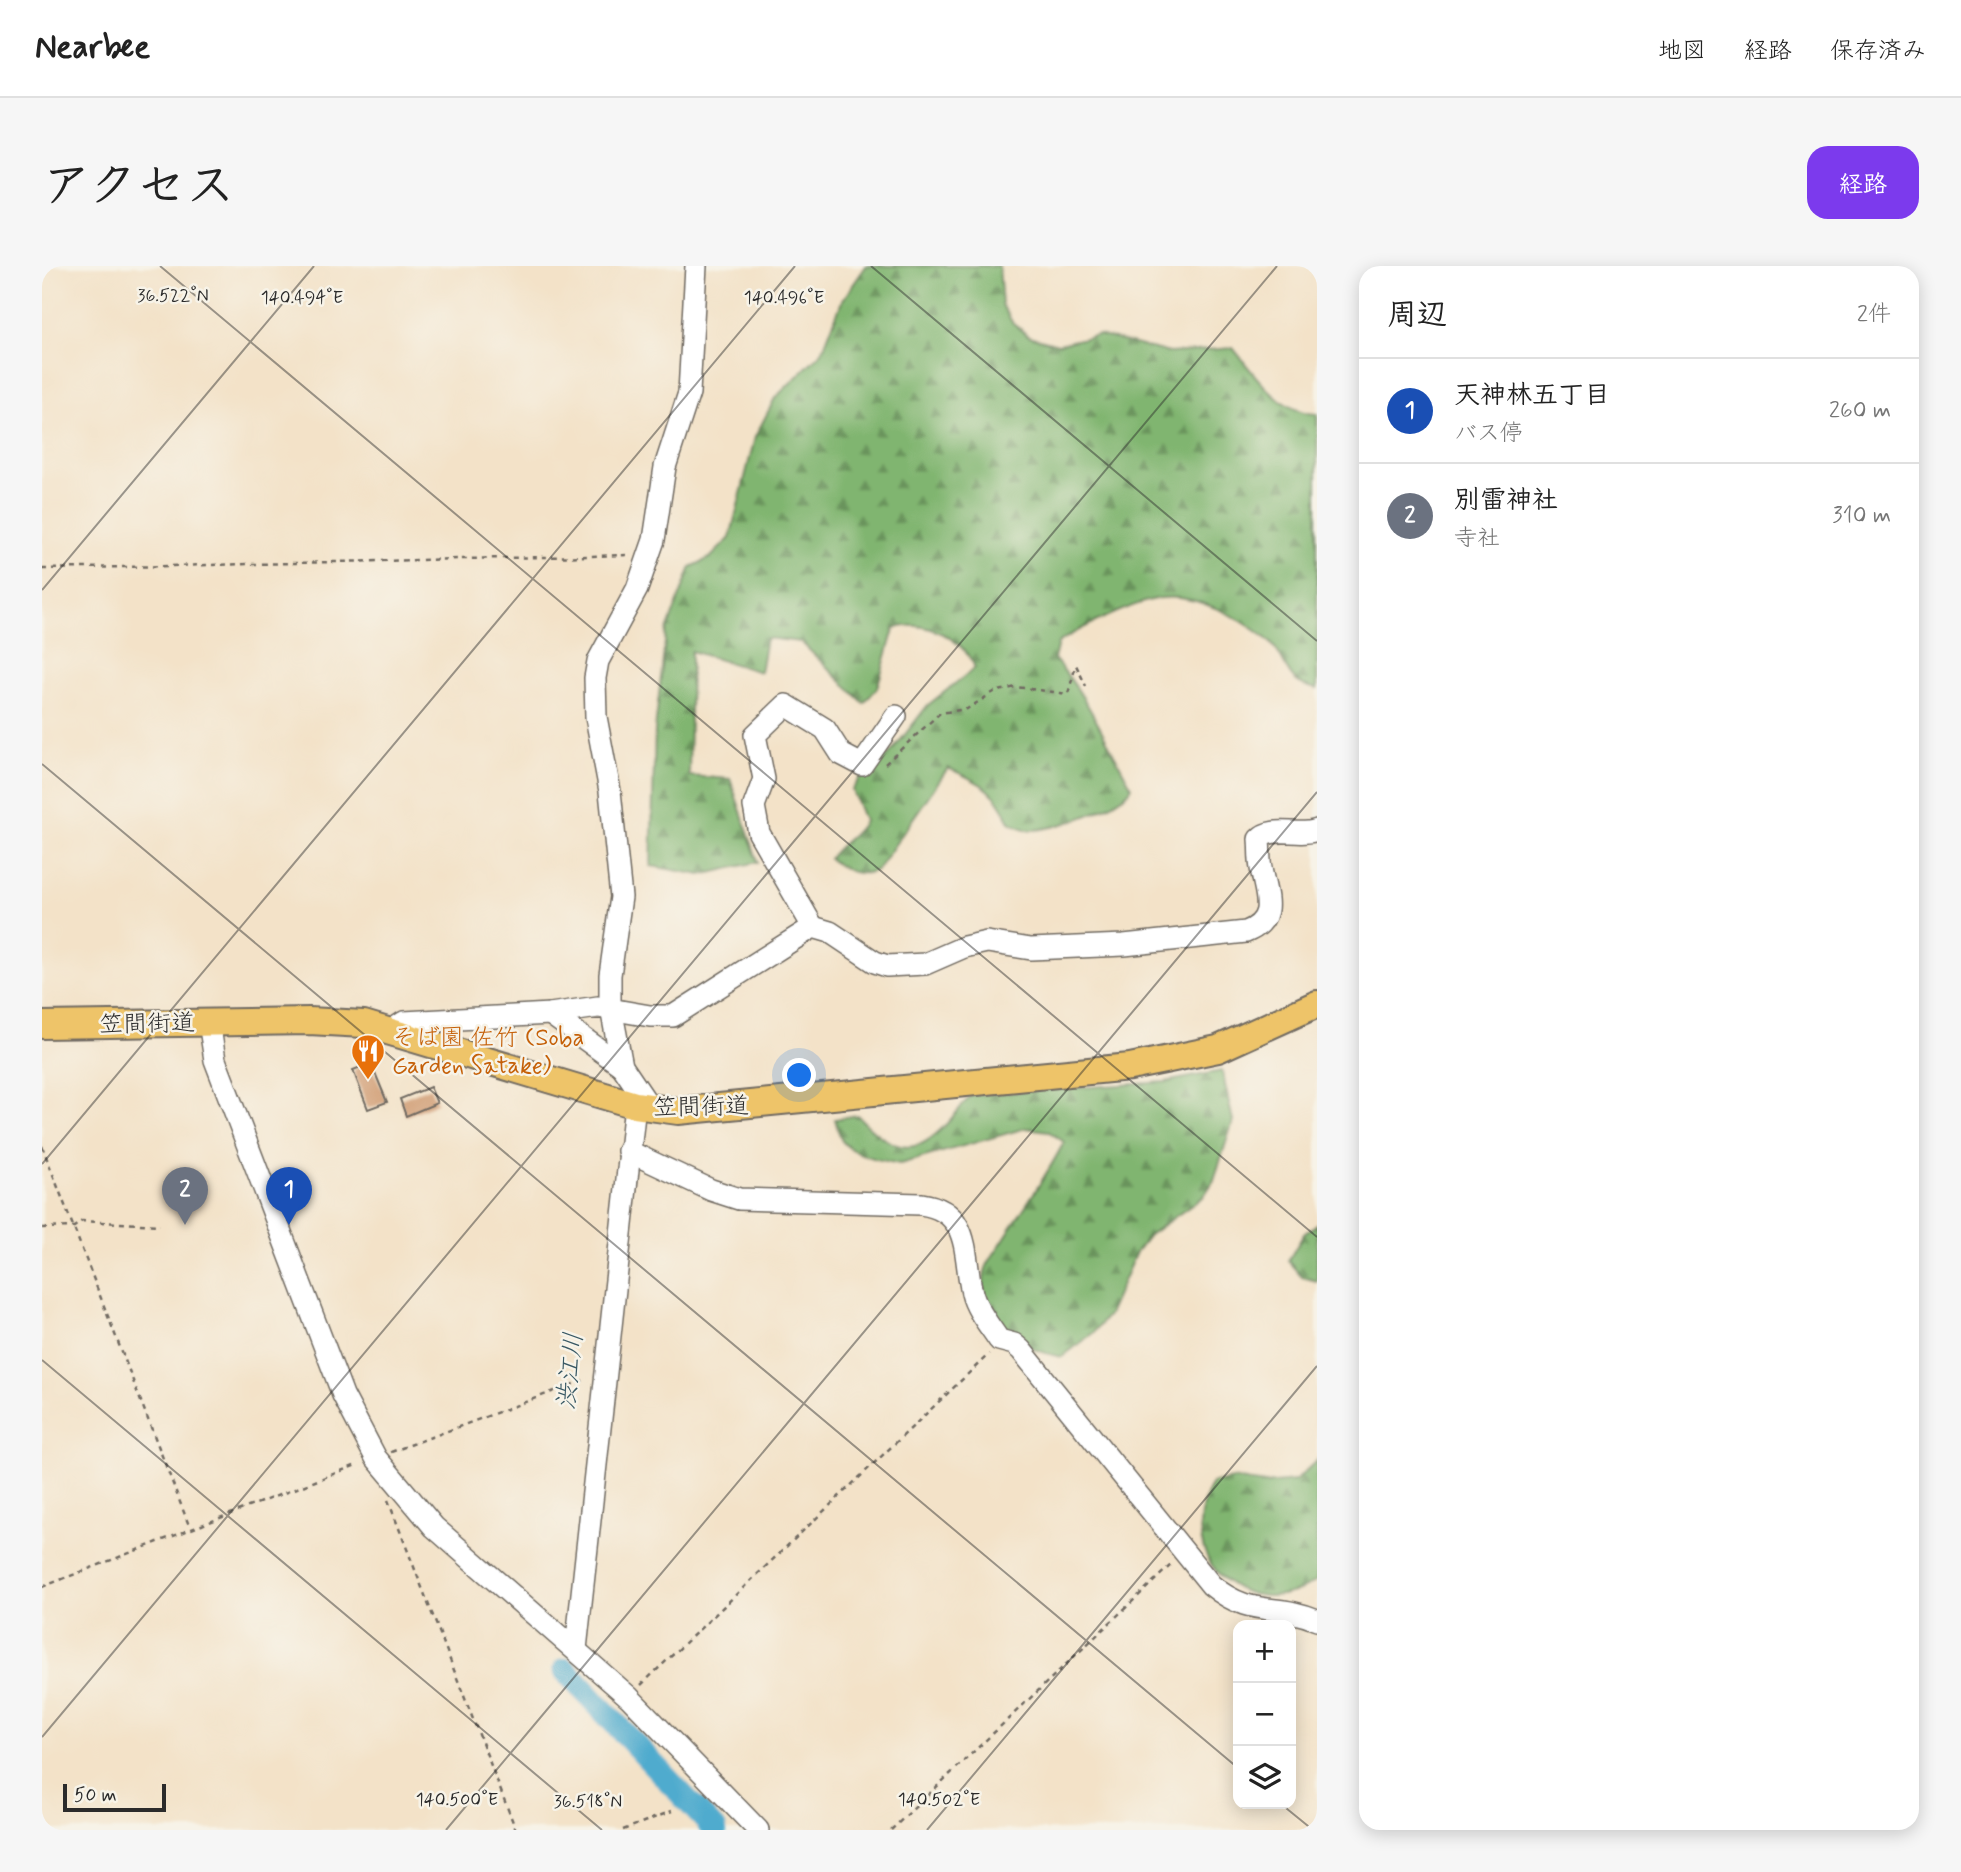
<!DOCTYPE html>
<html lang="ja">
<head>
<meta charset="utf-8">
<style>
	body { margin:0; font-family:Mynerve,"Klee One",sans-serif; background:#f6f6f6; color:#222 }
	.controls { position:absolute; right:21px; bottom:21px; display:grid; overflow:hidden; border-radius:14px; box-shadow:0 4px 18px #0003 }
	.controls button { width:63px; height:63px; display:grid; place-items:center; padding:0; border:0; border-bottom:2px solid #e0e0e0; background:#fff; color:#222; font:35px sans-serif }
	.scale { position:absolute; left:21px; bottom:18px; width:103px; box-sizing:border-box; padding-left:7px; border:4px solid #2b2b2b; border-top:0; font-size:19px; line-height:24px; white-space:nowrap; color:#2b2b2b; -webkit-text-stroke:5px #f7f3e8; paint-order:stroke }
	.you { position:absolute; left:758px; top:810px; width:24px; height:24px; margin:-18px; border:5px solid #fff; border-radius:50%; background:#1a73e8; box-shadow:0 0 0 10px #1a73e833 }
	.badge { display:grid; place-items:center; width:46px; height:46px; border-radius:50%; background:#7c3aed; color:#fff; font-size:23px; font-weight:700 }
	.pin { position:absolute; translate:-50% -58px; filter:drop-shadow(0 2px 4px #0008) }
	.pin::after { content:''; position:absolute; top:37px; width:24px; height:21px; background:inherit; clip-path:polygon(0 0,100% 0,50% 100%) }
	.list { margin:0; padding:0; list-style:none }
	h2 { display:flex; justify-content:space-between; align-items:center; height:91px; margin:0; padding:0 28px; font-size:30px }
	h2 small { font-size:23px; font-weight:400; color:#767676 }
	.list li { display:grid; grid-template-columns:46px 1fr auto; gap:21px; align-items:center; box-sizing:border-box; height:105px; padding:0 28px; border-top:2px solid #e0e0e0 }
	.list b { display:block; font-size:26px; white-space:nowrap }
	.list p { margin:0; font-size:23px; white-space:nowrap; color:#767676 }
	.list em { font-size:23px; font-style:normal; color:#767676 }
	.icon { flex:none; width:38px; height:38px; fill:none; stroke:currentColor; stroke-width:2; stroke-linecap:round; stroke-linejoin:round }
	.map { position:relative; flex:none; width:1275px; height:1564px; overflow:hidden; border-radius:21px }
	header { display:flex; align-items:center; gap:42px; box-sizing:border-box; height:98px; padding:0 35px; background:#fff; border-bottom:2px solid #e0e0e0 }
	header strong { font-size:33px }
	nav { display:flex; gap:38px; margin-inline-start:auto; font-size:24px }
	.intro { display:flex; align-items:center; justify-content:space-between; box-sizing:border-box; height:168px; padding:0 42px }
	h1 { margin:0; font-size:49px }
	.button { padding:18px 32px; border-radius:21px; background:#7c3aed; color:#fff; font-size:24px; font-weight:700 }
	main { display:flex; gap:42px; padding:0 42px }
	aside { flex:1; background:#fff; border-radius:21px; box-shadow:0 4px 18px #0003 }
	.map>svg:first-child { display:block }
</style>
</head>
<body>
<header>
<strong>Nearbee</strong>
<nav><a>地図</a><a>経路</a><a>保存済み</a></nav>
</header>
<div class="intro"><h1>アクセス</h1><a class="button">経路</a></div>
<main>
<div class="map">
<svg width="1275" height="1564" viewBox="0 0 1275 1564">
	<defs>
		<pattern id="forest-firs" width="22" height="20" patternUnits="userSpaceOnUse" patternTransform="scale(1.75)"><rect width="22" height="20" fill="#80b570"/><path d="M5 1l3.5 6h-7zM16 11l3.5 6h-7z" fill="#69935c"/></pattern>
	</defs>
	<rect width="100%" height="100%" fill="#f7f3e8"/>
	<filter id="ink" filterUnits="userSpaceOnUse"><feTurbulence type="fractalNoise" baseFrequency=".0143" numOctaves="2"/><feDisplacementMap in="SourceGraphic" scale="14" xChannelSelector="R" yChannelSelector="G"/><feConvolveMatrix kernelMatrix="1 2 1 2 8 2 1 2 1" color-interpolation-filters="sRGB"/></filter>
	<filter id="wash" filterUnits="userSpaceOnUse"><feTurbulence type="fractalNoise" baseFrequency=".00686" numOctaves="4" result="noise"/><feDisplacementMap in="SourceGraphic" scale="28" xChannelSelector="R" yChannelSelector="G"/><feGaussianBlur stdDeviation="1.57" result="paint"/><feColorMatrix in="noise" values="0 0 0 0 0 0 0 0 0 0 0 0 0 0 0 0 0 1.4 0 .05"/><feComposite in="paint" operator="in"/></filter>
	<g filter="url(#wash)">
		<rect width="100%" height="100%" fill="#f3e2c8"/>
		<g fill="url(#forest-firs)" stroke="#56704e" stroke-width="2">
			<path d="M824,0H957L960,39L970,56L987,70L1016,78L1056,69L1128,87L1191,82C1214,110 1236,146 1275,148V423C1241,417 1248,397 1228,376C1204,353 1154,328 1120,332C1097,334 1035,363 1016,377L1012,393C1047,431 1064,477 1090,521C1079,541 1010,565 988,564C982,564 973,559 968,556C954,522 938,517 906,502L836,603C817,613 803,604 787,593C797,577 814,571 822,555L810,524L821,507L847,489L886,439L933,402C923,373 880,351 852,363L835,422L822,437L759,376L724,372L718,406L649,385L647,510L688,513L716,596L659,609L609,600L613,464L624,367L649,301L668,292L688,272L713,171L733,132L780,86L800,35Z"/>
			<path d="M1180,805L1191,855L1172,914L1161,931L1107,969L1094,986L1066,1049L1052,1066L1020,1091C978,1083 934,1055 943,1006C945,995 956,983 962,973C982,941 1005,910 1022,876L1006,865L984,862L858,898C842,895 811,890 800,875C797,869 795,859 793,853L815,849C868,906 889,878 929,829L1123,816Z"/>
			<path d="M1275,958V1015L1260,1011L1246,995L1262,968Z"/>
			<path d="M1275,1194V1315C1202,1362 1129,1290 1170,1217L1191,1213L1223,1218L1253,1215Z"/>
		</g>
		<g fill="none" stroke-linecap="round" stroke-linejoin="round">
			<path stroke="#50abce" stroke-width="24" d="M523,1404L673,1564"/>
		</g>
		<g id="blocks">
			<g fill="#d09b72">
				<path d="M329,797L345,836L326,843L311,804Z"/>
				<path d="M388,821L395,837L364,850L358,833Z"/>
			</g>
		</g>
	</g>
	<g filter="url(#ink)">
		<use href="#blocks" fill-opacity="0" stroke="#716b62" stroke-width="2"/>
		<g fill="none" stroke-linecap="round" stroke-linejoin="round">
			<g stroke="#716b62" stroke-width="24">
				<g id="minor">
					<path d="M771,661L717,567L712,540L722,513L713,469L744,439L783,463L799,488L820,499L854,450"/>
					<path d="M508,748L580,800"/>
					<path d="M167,756L173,794L301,1129L334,1192L392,1261L587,1431L716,1564"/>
					<path d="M350,764L362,756L508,748L556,741L608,750H631L771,661L788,666L833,696L845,700L883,698L922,681L945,676L989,683L1082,679L1204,666C1237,653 1223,628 1219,602C1217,593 1218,583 1217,573C1229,559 1258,571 1275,564"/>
					<path d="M609,843L580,800L568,737V709L579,631L568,525L554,451L553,412L556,395L595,323L612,274L623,201L647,127L654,0"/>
					<path d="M586,885L669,924L697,933L879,938C930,945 921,989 930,1027C934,1044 948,1060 957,1074L972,1078L979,1084L1169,1319C1210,1353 1233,1336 1275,1354"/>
					<path d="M534,1383L593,839"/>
				</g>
			</g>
			<g stroke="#716b62" stroke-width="30">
				<path id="major" d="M0,759L267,755L322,758L593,839L636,845L1088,801L1176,783L1275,738"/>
			</g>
			<g stroke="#716b62" stroke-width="2.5" stroke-dasharray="5 5" stroke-linecap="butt">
				<path d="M0,303L588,289"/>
				<path d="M843,498L898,447L925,443L952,426L974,421L1026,428L1034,399L1044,420"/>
				<path d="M0,880L148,1262"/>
				<path d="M0,962L32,961L40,955L118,959"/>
				<path d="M349,1186L545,1113"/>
				<path d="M346,1234L474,1564"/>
				<path d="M0,1321L317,1198"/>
				<path d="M599,1419L947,1088"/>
				<path d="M581,1564L630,1545"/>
				<path d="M849,1564L1131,1297"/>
			</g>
			<use href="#minor" stroke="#fff" stroke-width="21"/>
			<use href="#major" stroke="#eec469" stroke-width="26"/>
		</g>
	</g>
	<path fill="none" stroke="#2b2b2b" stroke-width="2" stroke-opacity="0.45" d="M118,0L1275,971M829,0L1275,375M0,324L272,0M0,498L1196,1502M0,898L753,0M0,1094L560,1564M0,1471L1235,0M1239,1538L1271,1564M404,1564L1275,526M885,1564L1275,1100"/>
	<defs>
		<g id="restaurant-pin" transform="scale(1.75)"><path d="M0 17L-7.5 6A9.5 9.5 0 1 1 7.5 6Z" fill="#e8710a" stroke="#f7f3e8"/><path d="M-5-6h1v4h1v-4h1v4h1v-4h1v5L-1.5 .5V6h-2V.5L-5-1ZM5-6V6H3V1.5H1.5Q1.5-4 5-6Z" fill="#fff"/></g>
	</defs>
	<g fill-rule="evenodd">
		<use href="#restaurant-pin" x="326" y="785"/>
	</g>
	<g text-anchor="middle" stroke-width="5" stroke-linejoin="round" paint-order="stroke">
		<g font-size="24" fill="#2b2b2b" stroke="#f7f3e8">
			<text transform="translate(105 757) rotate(-1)" y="8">笠間街道</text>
			<text transform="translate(659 840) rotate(-1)" y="8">笠間街道</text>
		</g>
		<g font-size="24" fill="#c56008" stroke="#f7f3e8" text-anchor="start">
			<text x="350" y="779">そば園 佐竹 (Soba<tspan x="350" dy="28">Garden Satake)</tspan></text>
		</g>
		<g font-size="26" font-style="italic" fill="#385864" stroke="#f7f3e8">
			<text transform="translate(527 1105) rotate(-84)" y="9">渋江川</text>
		</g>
	</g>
	<g font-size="18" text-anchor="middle" fill="#2b2b2b" stroke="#f7f3e8" stroke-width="5" stroke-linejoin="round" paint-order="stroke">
		<text x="131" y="35">36.522°N</text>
		<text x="260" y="37">140.494°E</text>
		<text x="742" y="37">140.496°E</text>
		<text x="415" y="1539">140.500°E</text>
		<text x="897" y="1539">140.502°E</text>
		<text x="546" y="1541">36.518°N</text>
	</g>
</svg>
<div class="controls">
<button>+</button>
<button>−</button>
<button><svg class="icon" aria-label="layers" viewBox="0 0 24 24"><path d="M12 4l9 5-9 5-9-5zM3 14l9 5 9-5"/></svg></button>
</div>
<div class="scale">50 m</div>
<div class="you"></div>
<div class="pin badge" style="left:247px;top:959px;background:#1a4fb4">1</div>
<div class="pin badge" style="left:143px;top:959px;background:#6b7280">2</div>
</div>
<aside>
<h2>周辺<small>2件</small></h2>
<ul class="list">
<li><span class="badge" style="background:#1a4fb4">1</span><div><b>天神林五丁目</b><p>バス停</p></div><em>260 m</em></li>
<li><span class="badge" style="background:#6b7280">2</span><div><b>別雷神社</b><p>寺社</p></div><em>310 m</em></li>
</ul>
</aside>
</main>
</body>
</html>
